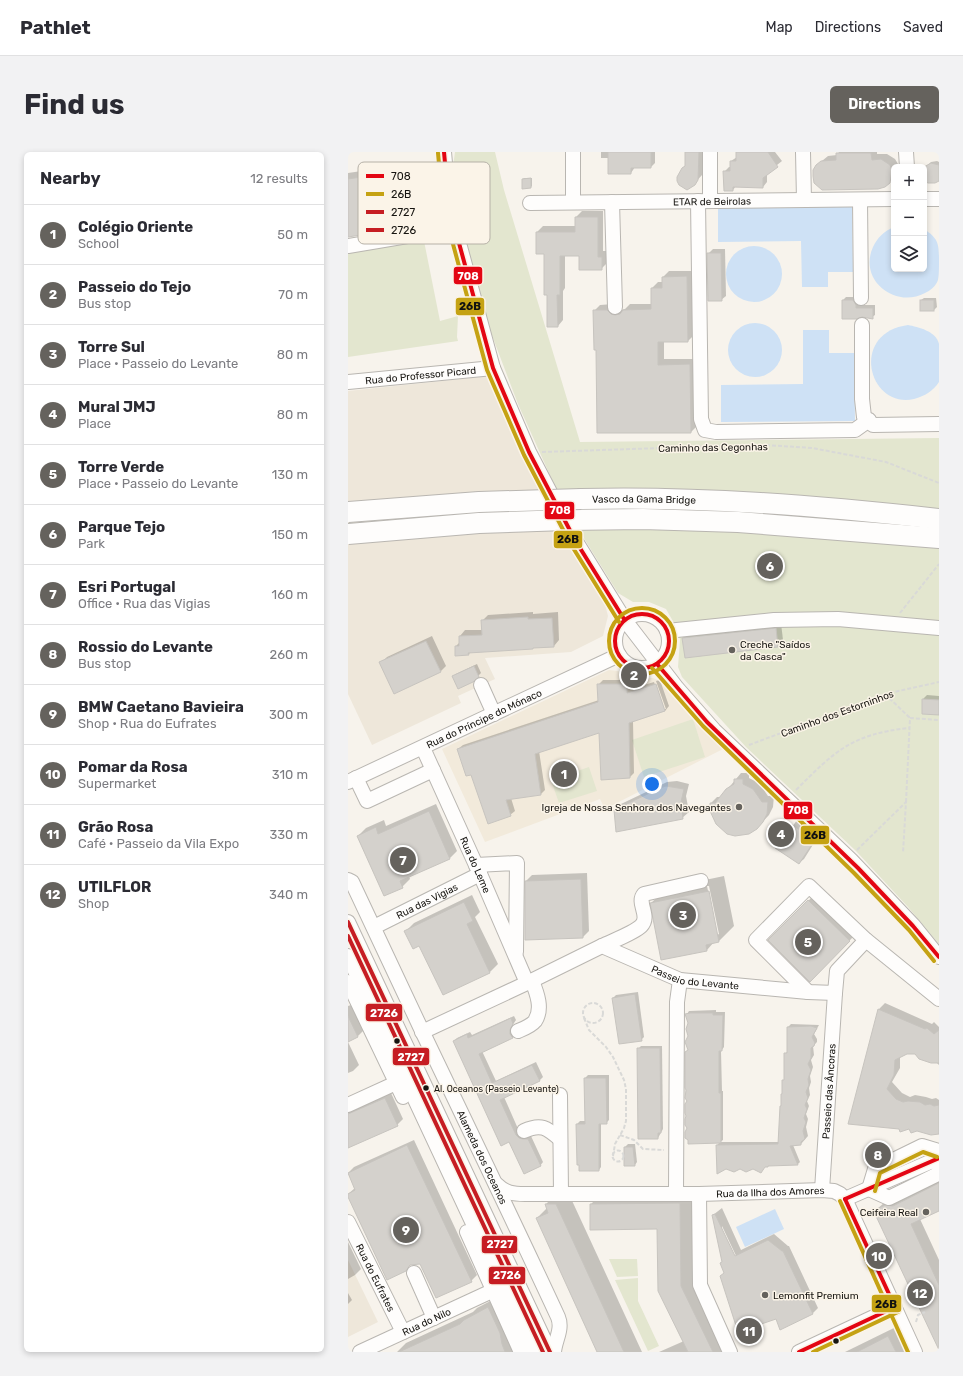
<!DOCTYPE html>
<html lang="en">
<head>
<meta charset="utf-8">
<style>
	body { margin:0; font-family:Rubik,sans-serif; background:#f2f2f3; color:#2b2b33 }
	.controls { position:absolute; right:12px; top:12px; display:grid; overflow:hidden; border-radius:6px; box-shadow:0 2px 6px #0003 }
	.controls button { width:36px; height:36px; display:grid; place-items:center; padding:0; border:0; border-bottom:1px solid #e1e1e2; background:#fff; color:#2b2b33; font:20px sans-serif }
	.you { position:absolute; left:304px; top:632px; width:14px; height:14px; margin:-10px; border:3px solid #fff; border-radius:50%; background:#1a73e8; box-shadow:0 0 0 6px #1a73e833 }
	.badge { display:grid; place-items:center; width:26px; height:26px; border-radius:50%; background:#65625d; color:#fff; font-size:13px; font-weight:700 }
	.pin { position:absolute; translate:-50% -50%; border:2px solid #fff; box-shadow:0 1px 4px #0006 }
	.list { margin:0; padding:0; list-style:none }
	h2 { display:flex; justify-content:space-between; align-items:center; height:52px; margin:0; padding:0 16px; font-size:17px }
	h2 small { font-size:13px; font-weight:400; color:#7c7c81 }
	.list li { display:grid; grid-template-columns:26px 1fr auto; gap:12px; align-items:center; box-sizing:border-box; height:60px; padding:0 16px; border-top:1px solid #e1e1e2 }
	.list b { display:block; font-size:15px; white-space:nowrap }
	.list p { margin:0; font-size:13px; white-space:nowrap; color:#7c7c81 }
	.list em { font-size:13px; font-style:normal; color:#7c7c81 }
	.icon { flex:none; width:22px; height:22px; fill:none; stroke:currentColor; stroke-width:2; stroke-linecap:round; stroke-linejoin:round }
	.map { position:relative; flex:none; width:591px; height:1200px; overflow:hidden; border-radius:6px }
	header { display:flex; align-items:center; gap:24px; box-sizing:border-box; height:56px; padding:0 20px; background:#fff; border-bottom:1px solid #e1e1e2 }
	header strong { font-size:19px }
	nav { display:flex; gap:22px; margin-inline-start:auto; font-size:14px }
	.intro { display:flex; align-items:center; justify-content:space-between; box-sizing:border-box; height:96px; padding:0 24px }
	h1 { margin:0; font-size:28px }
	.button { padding:10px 18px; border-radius:6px; background:#65625d; color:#fff; font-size:14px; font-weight:700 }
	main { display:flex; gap:24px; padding:0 24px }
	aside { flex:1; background:#fff; border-radius:6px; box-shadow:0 2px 6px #0003 }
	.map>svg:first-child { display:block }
</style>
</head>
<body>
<header>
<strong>Pathlet</strong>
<nav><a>Map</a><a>Directions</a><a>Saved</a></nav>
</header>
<div class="intro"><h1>Find us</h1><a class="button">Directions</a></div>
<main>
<aside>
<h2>Nearby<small>12 results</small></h2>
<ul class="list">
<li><span class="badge">1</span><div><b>Colégio Oriente</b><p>School</p></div><em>50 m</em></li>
<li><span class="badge">2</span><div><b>Passeio do Tejo</b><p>Bus stop</p></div><em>70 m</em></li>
<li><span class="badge">3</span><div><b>Torre Sul</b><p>Place · Passeio do Levante</p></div><em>80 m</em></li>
<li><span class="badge">4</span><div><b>Mural JMJ</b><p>Place</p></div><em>80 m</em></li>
<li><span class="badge">5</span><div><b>Torre Verde</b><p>Place · Passeio do Levante</p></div><em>130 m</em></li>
<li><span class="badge">6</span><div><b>Parque Tejo</b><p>Park</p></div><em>150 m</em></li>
<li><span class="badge">7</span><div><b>Esri Portugal</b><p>Office · Rua das Vigias</p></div><em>160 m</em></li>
<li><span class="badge">8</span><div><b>Rossio do Levante</b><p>Bus stop</p></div><em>260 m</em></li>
<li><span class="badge">9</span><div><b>BMW Caetano Bavieira</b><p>Shop · Rua do Eufrates</p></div><em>300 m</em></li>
<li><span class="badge">10</span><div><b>Pomar da Rosa</b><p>Supermarket</p></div><em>310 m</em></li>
<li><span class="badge">11</span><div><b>Grão Rosa</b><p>Café · Passeio da Vila Expo</p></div><em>330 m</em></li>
<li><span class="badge">12</span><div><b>UTILFLOR</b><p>Shop</p></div><em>340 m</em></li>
</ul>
</aside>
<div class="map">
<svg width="591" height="1200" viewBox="0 0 591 1200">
	<rect width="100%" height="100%" fill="#f7f3ec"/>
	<g fill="#eee7da">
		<path d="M141,224L198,354L257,452L260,464L255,484L223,500L137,506L147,527L110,544L113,551L24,593L0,542V239Z"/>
		<path d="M0,1108L30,1170L0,1185Z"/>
	</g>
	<path fill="#f2eadb" d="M261,518L270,519L285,526H305L314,530L377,596L257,657L252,647L137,690L94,597Z"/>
	<g fill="#e3e6cf">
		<path d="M107,0H147L156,38L232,290L591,286V792L560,755L508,699L398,595L334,525L330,515L332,488L330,478L318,457L301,450H285L270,441L237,388L206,332L170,252L137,165L116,83L105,14Z"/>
		<path d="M76,89L92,169L110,164L109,185L110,189L0,205V100Z"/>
		<path d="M345,567L357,605L296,625L284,588Z"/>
		<path d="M241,615L249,639L211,651L203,628Z"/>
		<path d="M261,1107H289L290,1124L269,1125Z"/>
		<path d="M290,1126V1149L311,1194L300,1199L267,1128Z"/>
	</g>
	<g fill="#cee1f5">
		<path d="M504,51L505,120H480V135H454L453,89L370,90V53Z"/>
		<path d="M546,75V117H576V77C591,87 591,92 591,110C591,116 591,124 590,128C588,134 582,139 577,141C547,157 510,128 525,95C529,86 536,79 546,75Z"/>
		<circle cx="406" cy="122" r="28"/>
		<circle cx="407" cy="198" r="27"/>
		<path d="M560,173C570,175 588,179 591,192C591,201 591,220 591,230C585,239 577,244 566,247C520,257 501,181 560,173Z"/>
		<path d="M455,178H481V201H506L507,269L373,270V233L455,232Z"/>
		<path d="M427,1057L436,1077L397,1095L388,1075Z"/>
	</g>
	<g fill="#0003" fill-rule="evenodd">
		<path d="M253,0H307V11L303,15H287L283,21L261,6H253Z"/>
		<path d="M338,0H354V23L346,32L334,17L338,13Z"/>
		<path d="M390,0H427L434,9L419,21V30L415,35L388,34L385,38L376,20L381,15H383V9L389,5Z"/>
		<path d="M491,0H529V2H539L547,7L550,12L549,15H546V25L541,30L469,13L480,4L489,3Z"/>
		<path d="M589,9L591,10V27L576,25V17L583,10Z"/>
		<path d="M75,10L74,14L79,22L84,52L76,59L57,62L58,68L50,76L0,84V21Z"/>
		<path d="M176,26H184V34L183,35L175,36V27Z"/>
		<path d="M234,59H255V99H259V111L253,117L232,103H217V136L215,139V168L210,174L200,142L197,101L189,80L195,74H228V65Z"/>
		<path d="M365,97H377L378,144L373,148L360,102Z"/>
		<path d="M321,119H345L346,183L340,189H316V207H348L349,274L343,280L249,197L246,159L252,153L265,152L269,157L273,158L277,157L282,152H304V136L310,130H315V125Z"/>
		<path d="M498,145H508L511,150V153H527V163L524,165L513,164L495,166V148Z"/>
		<path d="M576,146H588L589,155L586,158L573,148Z"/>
		<path d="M185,460V462L210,460L211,488L206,494L186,495L185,496L123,500L121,502L108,503V494L112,490V484L117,478H135L134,469L140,463Z"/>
		<path d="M433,471L435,488L429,494L335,486L341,480Z"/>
		<path d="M84,484L98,514L92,520L33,511L39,505Z"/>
		<path d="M129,512L133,521L125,529L105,525L108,522Z"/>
		<path d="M255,528H283V537L306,530L316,557H318L308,529L312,528L321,554L317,559L285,569L286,621L282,625L252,580L191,599L197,638L193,642L163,646L167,659L162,663L124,622L110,597L115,593L251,548L250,533Z"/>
		<path d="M579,543L591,544V563L575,561V547Z"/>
		<path d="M393,621H401V626L411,631L420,644H426L425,655L421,663L409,676L363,651L369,645H373Z"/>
		<path d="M329,629L341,632L338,644L341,660L334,666L267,659L273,652L319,630Z"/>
		<path d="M88,652L109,699L102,706L61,724L62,727L54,735L10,684L18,676L36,668L38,674Z"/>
		<path d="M449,668L471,683L456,707L451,711L429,696Z"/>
		<path d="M239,721L241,779L235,785L178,787V729L184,723Z"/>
		<path d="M376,724L386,774L371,789L366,790L359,798L303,751L319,736ZM359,734H361L371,782L369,783Z"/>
		<path d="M124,743L132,760L127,765L150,812L142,820L95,842L72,793L58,779L66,771Z"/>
		<path d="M466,743L507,783L462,829L422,788Z"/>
		<path d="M290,840L296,885L293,888L265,846L268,843Z"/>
		<path d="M537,851L584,872L586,870L591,875V913L588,910L568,902L559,901L552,904V916L544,930L554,941L562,945L567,943L578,945L584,947L588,946L591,948V981L562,976L501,971L531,857Z"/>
		<path d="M3,853L16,878L10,884L0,889V854Z"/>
		<path d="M368,858V860H377L376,895L373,899L374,939H375V988L372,990H431L434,942L435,941V929L437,927V902L440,899V875L443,872L471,873L466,882L469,887V890L465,894L466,903L463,908L465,915L462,924L463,930L461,936L462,943L459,949L461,954L458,962L460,967L458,975L460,984L453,992L445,993L452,1010L450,1012L422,1013L420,1014L369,993L372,990L341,988L340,949L341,871L339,862L341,859Z"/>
		<path d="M166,864L168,868L164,874L167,882L164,885L134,899L148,929L188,910L195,925L191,929L156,945L171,979L179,985L183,984L195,1010L192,1014L161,989L106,889L109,886L122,880L124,883Z"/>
		<path d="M0,890L11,913L5,919L0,921Z"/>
		<path d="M293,894H314L315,977L310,986L290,897Z"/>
		<path d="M240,923H261V968L258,971H253V1015L251,1018L229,972L232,969H238L237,926Z"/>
		<path d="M43,941L55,967L49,973L0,995V960Z"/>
		<path d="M66,988L129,1123L123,1129L73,1111L63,1112L57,1118L0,1042L7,1036L0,1021L6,1015Z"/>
		<path d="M280,992H287L289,1010L287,1013L277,995Z"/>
		<path d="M591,1028V1058L572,1067L591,1108V1196L528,1058L537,1050Z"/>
		<path d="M344,1039V1121L381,1196L377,1200H311L336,1189L310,1076L243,1052L255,1040Z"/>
		<path d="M210,1040H220L294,1200H250L189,1066L199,1056L198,1052Z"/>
		<path d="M374,1056L393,1098L426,1082L440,1094H441L470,1156L464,1162L428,1165L377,1121L365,1063ZM374,1074L390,1108H388L374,1079Z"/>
		<path d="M0,1090L13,1117L7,1123L0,1127Z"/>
		<path d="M0,1141L4,1148L0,1152Z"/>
		<path d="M152,1144L174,1200H49L58,1191L125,1160L129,1156Z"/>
		<path d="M552,1173L564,1200H497Z"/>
	</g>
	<g fill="#d4d1cc" stroke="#c7c4bf">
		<path d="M260,0H303V16H283V22H260Z"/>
		<path d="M337,0H351L350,28L347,33L339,38L331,33L329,29V25L334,16L337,14Z"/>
		<path d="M388,0H420L430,15L415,26V36L385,35V39H376L375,19H382V9H388Z"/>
		<path d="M488,1H523L524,8L533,7L542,13L544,19L542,31L537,35L530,37L474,38L466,31L465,24V18L468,13L473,9L488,8Z"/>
		<path d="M583,11L591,13V29L587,31H580L576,29V15Z"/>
		<path d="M68,17L67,22L72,30L76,60L49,65L51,77L0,85V27Z"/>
		<path d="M183,26V36L174,37V27Z"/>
		<path d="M227,65H250V105H254V118H231V104H212V143H209L210,175H199V143H196V102H188V80H227Z"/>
		<path d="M359,101H373L374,149H360Z"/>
		<path d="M339,124L340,190H310V213L342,212L343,281H249L248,198H246L245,158H259L263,162L267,163L272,162L275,158L303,157V136H314V125Z"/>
		<path d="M494,148H505L508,153V156H525V167L514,165L509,167H494Z"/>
		<rect x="572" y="148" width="14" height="11"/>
		<path d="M180,465V467L204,466L206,495L185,496V497L120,501L121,503L107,504V494H111V484L134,483L133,468Z"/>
		<path d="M428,476L430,495L337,506L334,486Z"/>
		<path d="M78,489L93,520L46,542L31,510Z"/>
		<path d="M126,514L131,525L125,530L110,537L104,524Z"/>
		<path d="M249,532H279V541L308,532L317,559L281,571L282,626L253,628L251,581L187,602L193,643L158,648L163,664L140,672L123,623L118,624L109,597L250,550Z"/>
		<path d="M574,547L591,548V563L574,562Z"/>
		<path d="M386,627H395V632L405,637L414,650H420L419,662L415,670L409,677L401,682L387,684L379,682L368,672L362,659V651H367L378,637L386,632Z"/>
		<path d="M318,634L336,637L333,650L335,667L268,680L266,658L312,636Z"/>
		<path d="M81,659L102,707L52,729L55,736L36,744L9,684L28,675L30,682Z"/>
		<path d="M443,672L467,688L451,712L427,696Z"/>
		<path d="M233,727L235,786L177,788V729Z"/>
		<path d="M361,739L371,790L358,793L359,799L313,808L302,751Z"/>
		<path d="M460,748L502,789L462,830L420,788Z"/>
		<path d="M116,750L125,769L119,772L142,821L95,843L71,794L65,797L56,779Z"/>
		<path d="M287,842L294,889L271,892L264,846Z"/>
		<path d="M530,857L577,877L579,876L586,882L591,878V911H583L571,907L567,902H559L547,908L546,923L539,937L548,947L555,950L560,949L572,950L577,953L582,952L586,954L591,953V982L583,983L569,979L563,981L561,977L552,980L551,977L500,972Z"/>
		<path d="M342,861H365V863H375L374,899H371V941H373V991L340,992V988L337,986V980L339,976L337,973V967L338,964L337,961V952L339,949L337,946L338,938L337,936V900L340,898L337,890L340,884L338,877L340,871L337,862Z"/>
		<path d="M0,864L10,885L0,890Z"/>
		<path d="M163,866L165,872L162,878V882L165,886L131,902L144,931L184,913L192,929L152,948L168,983L171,986L175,987H180L193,1014L176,1022L161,990L153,994L105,889L119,882L120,886Z"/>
		<path d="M463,874L469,876L464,885L467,891L466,894L463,896V906L460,912L463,918L460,927L461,933L458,940L460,946L457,953L459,957L456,966L458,970L455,979L457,987L453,990V993L442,994L450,1013L420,1014V1015H417L413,1021L405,1017L398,1020L392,1017L386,1020L378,1017L369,1022L368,993L430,992L432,954H433V942H434V928H436V901H439V875Z"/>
		<path d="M289,896H312L313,981H310V987H290Z"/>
		<path d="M236,926H258L259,972H251V1019H231V1013H229L228,972H237Z"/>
		<path d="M37,946L50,974L0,996V962Z"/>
		<path d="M59,993L124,1130L88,1146L72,1112L62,1113L58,1119L39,1128L0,1045V1042L7,1038L0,1021Z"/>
		<path d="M276,995H285L287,1014H276Z"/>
		<path d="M591,1031V1059L563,1072L591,1133V1198L527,1062V1058L537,1053L545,1054Z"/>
		<path d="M332,1051L333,1134L365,1200H340L310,1139L309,1077L242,1078V1052Z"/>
		<path d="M197,1052H208L276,1200H249L188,1066L200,1061Z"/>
		<path d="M367,1062L387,1104L420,1088L434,1099H435L465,1162L432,1178L428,1167L390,1180L372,1124L376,1121L372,1111L374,1110L364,1063Z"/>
		<path d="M140,1155L152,1181L154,1192L157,1200H51L112,1172L116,1168Z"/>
		<path d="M540,1184L548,1200H509Z"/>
	</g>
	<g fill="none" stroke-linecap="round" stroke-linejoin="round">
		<g stroke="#b9b6b1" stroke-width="16">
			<g id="minor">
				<path d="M96,0L100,44L108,80L145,216L181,300L227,388L276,467L329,536L366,578L503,708L565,773L591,805"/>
				<path d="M225,0V50"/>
				<path d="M455,0L456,48"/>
				<path d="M558,0L559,15"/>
				<path d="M576,47H591"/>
				<path d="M512,48L513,146"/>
				<path d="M350,49L353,267L357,278L368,280L507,278L521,268"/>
				<path d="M362,49V0"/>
				<path d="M264,50L267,155"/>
				<path id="s1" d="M182,51L546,47"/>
				<path d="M0,94L107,76"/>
				<path d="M514,173V247L516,265L525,273L591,272"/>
				<path id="s2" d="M0,230L145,216"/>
				<circle cx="294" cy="489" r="27"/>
				<path d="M319,479L426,468L490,467L591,476"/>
				<path d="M133,533L146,562"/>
				<path id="s3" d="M75,596L132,722L179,831"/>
				<path d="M8,626L19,649L85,618"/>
				<path id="s4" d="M0,630L271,503"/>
				<path d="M128,713L169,711L168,800"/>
				<path id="s5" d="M0,728L4,730C28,780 51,831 75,881C120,975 166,1070 210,1165C215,1177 207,1188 206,1200"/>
				<path d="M0,770L202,1200"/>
				<path id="s6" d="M26,775L132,722"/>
				<path d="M254,794C264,789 286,781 293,774C303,764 288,751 296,742L353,729"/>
				<path d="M0,804L185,1200"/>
				<path d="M0,830L55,945"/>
				<path d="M460,840L408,788L461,734L518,788L591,847"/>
				<path d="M170,879C175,877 183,874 187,869C195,857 189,841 184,829"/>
				<path id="s7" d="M74,880L179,831L254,794L332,828L460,840L487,841L489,819L518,788"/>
				<path d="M212,943L213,1042"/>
				<path d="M0,953L48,931"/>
				<path d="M176,979C193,971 199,976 212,987"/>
				<path id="s8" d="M148,1032C157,1041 165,1042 177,1042H351L474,1038L486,1039L492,1042L497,1047L567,1200"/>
				<path d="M521,1037L527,1017L574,994L591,999"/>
				<path d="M521,1037L541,1046L588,1023L591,1019"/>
				<path id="s9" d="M474,1038L487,841"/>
				<path d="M328,1042L329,850L332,828"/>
				<path d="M351,1042L352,1133L382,1200"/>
				<path d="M497,1047L591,1006"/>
				<path id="s10" d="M0,1070L55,1180"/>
				<path d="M119,1080L172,1198L175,1200"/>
				<path d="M66,1121L86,1166"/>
				<path id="s11" d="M12,1200L144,1139"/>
				<path d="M451,1200L547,1155"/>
			</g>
		</g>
		<g stroke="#b9b6b1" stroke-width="22">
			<g id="highway">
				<path id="s12" d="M233,347C353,344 472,354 591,367"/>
				<path d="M218,368L295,367L390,370L591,386"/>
			</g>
		</g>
		<g stroke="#d9d9d7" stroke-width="2" stroke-dasharray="4 2" stroke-linecap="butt">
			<path d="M418,293L464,296L538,310L591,331"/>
			<path d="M194,300L373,294"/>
			<path d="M552,461L591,412"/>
			<path d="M537,542L562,566"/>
			<path d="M401,593L537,542L591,530"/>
			<path d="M448,638C487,599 504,582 561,576"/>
			<path d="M558,650L562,566L591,568"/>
			<path d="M509,698L558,650L555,701"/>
			<circle cx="245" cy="861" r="10"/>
			<path d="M236,866L241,878L258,895L265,905L276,928L278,937V969L276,976L267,992L265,1004"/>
			<path d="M272,983L286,988L295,997L316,998"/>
			<circle cx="270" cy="1004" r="5.5"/>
			<path d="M568,1170L570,1163L577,1160"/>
		</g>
		<use href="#minor" stroke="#fefdfc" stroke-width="14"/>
		<use href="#highway" stroke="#fefdfc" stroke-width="20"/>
		<g stroke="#b9b6b1" stroke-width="22" stroke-linecap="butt">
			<g id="highway-bridge">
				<path d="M0,360L131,350L233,347"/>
				<path d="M0,382L131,371L218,368"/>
			</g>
		</g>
		<use href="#highway-bridge" stroke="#fefdfc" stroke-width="20"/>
		<g stroke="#fbf4e8" stroke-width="7">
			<g id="bus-1">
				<path d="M96,0L100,44L108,80L145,216L181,300L227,388L276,467"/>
				<circle cx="294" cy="489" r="27"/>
				<path d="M309,512L359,570L510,716L565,774L591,805"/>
				<path d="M497,1047L547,1155"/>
				<path d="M497,1047L591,1006"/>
				<path d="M451,1200L547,1155"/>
			</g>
		</g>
		<g stroke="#fbf4e8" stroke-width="7">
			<g id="bus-2">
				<path d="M90,1L94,45L102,81L139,218L176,303L222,391L271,470"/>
				<circle cx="294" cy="489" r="33"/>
				<path d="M304,516L355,574L506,721L561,778L586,809"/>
				<path d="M527,1039L532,1021L575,1000L589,1005"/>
				<path d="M492,1049L560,1200"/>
				<path d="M465,1200L550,1160"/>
			</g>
		</g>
		<g stroke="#fbf4e8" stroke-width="7">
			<path id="bus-3" d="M0,770L202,1200"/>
		</g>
		<g stroke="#fbf4e8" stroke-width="7">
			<path id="bus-4" d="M0,784L195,1200"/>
		</g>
		<use href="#bus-1" stroke="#e30613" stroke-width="4"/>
		<use href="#bus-2" stroke="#c5a213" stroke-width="4"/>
		<use href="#bus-3" stroke="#c61d23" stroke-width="4"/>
		<use href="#bus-4" stroke="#c61d23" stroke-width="4"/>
	</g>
	<g fill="#65625d" stroke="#fbf4e8" stroke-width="1.5">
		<circle cx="384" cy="498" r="4"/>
		<circle cx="391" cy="655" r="4"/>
		<circle cx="578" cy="1060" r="4"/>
		<circle cx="417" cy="1143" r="4"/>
	</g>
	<g fill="#161410" stroke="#fbf4e8" stroke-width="1.5">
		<circle cx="49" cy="889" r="3.5"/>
		<circle cx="78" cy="936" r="3.5"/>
		<circle cx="488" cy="1189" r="3.5"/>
	</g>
	<g text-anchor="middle" stroke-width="3" stroke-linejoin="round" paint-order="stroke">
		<g font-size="9" fill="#161410" stroke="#fbf4e8" text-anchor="start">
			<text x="86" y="940">Al. Oceanos (Passeio Levante)</text>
		</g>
		<g font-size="10" fill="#161410" stroke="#fbf4e8">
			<text dy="4" stroke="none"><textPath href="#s1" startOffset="182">ETAR de Beirolas</textPath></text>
			<text dy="4" stroke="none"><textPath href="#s2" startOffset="73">Rua do Professor Picard</textPath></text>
			<text transform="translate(365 295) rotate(-1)" y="4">Caminho das Cegonhas</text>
			<text dy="4" stroke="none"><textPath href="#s12" startOffset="63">Vasco da Gama Bridge</textPath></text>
			<text transform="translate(489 561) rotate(-20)" y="4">Caminho dos Estorninhos</text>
			<text dy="4" stroke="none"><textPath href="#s4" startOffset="150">Rua do Príncipe do Mónaco</textPath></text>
			<text dy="4" stroke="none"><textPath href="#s3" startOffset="128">Rua do Leme</textPath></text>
			<text dy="4" stroke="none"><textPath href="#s6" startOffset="59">Rua das Vigias</textPath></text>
			<text dy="4" stroke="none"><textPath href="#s7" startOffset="299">Passeio do Levante</textPath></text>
			<text dy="4" stroke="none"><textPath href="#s9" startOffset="99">Passeio das Âncoras</textPath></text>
			<text dy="4" stroke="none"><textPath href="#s5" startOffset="309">Alameda dos Oceanos</textPath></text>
			<text dy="4" stroke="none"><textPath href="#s8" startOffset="277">Rua da Ilha dos Amores</textPath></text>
			<text dy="4" stroke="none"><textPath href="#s10" startOffset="62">Rua do Eufrates</textPath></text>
			<text dy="4" stroke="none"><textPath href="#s11" startOffset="73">Rua do Nilo</textPath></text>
		</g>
		<g font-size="10" fill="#161410" stroke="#fbf4e8" text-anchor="start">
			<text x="392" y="496">Creche "Saídos<tspan x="392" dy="12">da Casca"</tspan></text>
			<text x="383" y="659" text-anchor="end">Igreja de Nossa Senhora dos Navegantes</text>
			<text x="570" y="1064" text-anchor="end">Ceifeira Real</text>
			<text x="425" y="1147">Lemonfit Premium</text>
		</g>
	</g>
	<rect x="10" y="10" width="132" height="82" rx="6" fill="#fbf4e8" stroke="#b6b1a7" stroke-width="1"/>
	<rect x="18" y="22" width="18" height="4" fill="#e30613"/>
	<rect x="18" y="40" width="18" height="4" fill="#c5a213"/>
	<rect x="18" y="58" width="18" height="4" fill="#c61d23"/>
	<rect x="18" y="76" width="18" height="4" fill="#c61d23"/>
	<g font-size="11" fill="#161410">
		<text x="43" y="28">708</text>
		<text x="43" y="46">26B</text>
		<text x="43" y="64">2727</text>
		<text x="43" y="82">2726</text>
	</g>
	<g stroke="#fbf4e8" stroke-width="1.5">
		<rect x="105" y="114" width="30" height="19" rx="4" fill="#e30613"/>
		<rect x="107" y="145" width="30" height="19" rx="4" fill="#c5a213"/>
		<rect x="196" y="349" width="31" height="19" rx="4" fill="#e30613"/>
		<rect x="205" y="378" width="30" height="19" rx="4" fill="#c5a213"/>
		<rect x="435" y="649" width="30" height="19" rx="4" fill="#e30613"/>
		<rect x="452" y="673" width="30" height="20" rx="4" fill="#c5a213"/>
		<rect x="17" y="851" width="38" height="19" rx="4" fill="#c61d23"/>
		<rect x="44" y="895" width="38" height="19" rx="4" fill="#c61d23"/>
		<rect x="133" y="1083" width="37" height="19" rx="4" fill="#c61d23"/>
		<rect x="140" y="1114" width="38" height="19" rx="4" fill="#c61d23"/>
		<rect x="523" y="1142" width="31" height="19" rx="4" fill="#c5a213"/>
	</g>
	<g font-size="11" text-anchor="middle" font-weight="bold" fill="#fff">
		<text x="120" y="128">708</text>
		<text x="212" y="362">708</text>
		<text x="450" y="662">708</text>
		<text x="36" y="865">2726</text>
		<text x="63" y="909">2727</text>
		<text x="152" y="1096">2727</text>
		<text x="159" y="1127">2726</text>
	</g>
	<g font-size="11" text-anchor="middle" font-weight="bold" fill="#111">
		<text x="122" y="158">26B</text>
		<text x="220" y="391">26B</text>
		<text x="467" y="687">26B</text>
		<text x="538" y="1156">26B</text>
	</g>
</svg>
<div class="controls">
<button>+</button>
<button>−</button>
<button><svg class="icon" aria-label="layers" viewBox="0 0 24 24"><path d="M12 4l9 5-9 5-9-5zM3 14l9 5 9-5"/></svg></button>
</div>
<div class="you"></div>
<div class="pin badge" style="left:216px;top:622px">1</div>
<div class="pin badge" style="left:286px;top:523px">2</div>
<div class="pin badge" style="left:335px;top:763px">3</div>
<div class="pin badge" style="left:433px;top:682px">4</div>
<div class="pin badge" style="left:460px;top:790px">5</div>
<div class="pin badge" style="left:422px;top:414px">6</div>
<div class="pin badge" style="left:55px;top:708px">7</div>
<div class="pin badge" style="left:530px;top:1003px">8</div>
<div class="pin badge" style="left:58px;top:1078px">9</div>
<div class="pin badge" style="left:531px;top:1104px">10</div>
<div class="pin badge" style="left:401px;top:1179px">11</div>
<div class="pin badge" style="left:572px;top:1141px">12</div>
</div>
</main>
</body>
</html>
